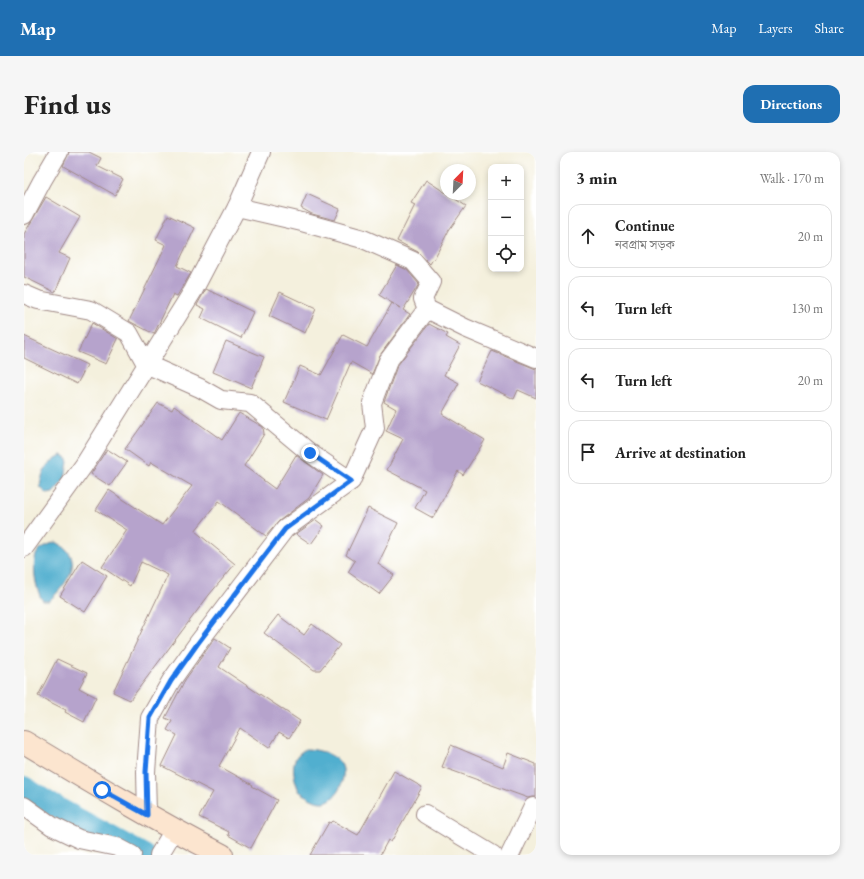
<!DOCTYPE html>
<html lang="en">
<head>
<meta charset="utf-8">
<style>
	body { margin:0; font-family:"EB Garamond","Noto Serif Bengali",serif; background:#f6f6f6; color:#222 }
	.controls { position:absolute; right:12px; top:12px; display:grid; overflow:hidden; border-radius:8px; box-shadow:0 2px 6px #0003 }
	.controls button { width:36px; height:36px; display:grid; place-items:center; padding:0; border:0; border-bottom:1px solid #e0e0e0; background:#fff; color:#222; font:20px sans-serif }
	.compass { position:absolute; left:416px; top:12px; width:36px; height:36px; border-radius:50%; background:#fff; box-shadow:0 2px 6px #0003; rotate:24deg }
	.stop { position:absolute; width:12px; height:12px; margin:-9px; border:3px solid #1a73e8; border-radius:50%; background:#fff }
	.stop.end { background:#1a73e8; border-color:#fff; box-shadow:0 1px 4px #0008 }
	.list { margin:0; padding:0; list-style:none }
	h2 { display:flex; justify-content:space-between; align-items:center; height:52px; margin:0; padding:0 16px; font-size:17px }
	h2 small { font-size:13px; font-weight:400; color:#767676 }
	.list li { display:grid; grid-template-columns:26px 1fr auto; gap:12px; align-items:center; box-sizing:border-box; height:64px; margin:0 8px 8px; padding:0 8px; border:1px solid #e0e0e0; border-radius:12px }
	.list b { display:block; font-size:15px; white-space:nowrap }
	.list p { margin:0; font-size:13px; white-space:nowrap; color:#767676 }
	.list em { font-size:13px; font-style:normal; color:#767676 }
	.icon { flex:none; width:22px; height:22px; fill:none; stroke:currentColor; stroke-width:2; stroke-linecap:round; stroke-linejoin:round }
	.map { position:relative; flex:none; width:512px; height:703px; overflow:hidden; border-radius:12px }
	header { display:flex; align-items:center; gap:24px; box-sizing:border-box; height:56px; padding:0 20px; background:#1f6fb2; color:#fff }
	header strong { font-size:19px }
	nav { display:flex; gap:22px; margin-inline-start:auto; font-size:14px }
	.intro { display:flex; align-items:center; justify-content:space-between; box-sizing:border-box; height:96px; padding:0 24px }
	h1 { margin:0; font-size:28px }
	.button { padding:10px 18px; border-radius:12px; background:#1f6fb2; color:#fff; font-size:14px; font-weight:700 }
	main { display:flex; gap:24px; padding:0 24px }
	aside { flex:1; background:#fff; border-radius:12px; box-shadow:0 2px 6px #0003 }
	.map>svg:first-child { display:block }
</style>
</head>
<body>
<header>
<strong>Map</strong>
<nav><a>Map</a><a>Layers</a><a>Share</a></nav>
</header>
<div class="intro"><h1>Find us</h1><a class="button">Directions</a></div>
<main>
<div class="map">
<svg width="512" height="703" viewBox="0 0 512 703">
	<rect width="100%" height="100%" fill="#fff"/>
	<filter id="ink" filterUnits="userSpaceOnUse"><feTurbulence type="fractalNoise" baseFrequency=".025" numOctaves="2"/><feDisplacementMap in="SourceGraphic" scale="8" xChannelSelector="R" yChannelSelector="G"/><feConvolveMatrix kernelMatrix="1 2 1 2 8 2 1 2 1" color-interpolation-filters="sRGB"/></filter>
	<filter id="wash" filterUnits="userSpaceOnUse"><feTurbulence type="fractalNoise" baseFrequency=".012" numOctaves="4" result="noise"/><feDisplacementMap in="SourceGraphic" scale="16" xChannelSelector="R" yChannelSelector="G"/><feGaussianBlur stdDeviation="0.9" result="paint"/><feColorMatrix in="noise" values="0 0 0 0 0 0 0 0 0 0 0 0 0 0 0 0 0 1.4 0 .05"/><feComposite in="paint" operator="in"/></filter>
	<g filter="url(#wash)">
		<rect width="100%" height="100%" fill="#f4f0dd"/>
		<g fill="#51afcf" stroke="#4e677d">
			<path d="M38,303L42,305L44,310L41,327L29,341L23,342L16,335C17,321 25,308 38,303Z"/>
			<path d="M32,390C63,406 44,431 25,449H19C12,440 7,411 13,401C16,395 26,392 32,390Z"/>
			<path d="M281,597C292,597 310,601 317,612C324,623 314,648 300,650C291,651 282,644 275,639C271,629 266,614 273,604C275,601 279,599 281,597Z"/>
		</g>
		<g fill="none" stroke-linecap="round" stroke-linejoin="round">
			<path stroke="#51afcf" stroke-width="22" d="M0,635L30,654L120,703"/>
		</g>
		<g id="blocks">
			<g fill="#b6a3cc">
				<path d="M45,0H65L77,6L73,14L99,27L91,43L39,14Z"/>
				<path d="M402,28L442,54L425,78L410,107H409L406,112L394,100L373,89L391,53L387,51Z"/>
				<path d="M283,42L316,57L311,68L288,62L277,56Z"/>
				<path d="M22,45L56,65L35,101L46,106L31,140L0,125V82Z"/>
				<path d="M144,63L171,76L153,114L167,121L153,144L149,142L130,182L105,169L142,93L132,88Z"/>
				<path d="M373,113L383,118L395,132L379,158L386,162L356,203L348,222L327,210L302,268L260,250L276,214L297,223L319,183L343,195L368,151L376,156L355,143Z"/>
				<path d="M182,137L229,160L217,186L177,166L181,157L173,153Z"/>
				<path d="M256,140L292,157L281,181L245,164Z"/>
				<path d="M68,171L94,187L82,212L54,200Z"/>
				<path d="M405,172L424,182L422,185L436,193L420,223L435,231L418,262L461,288L439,323L434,319L409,366L391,356L401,338L363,318L379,287L362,279L372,257L360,250L373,214Z"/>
				<path d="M0,184L63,213L53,232L0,206Z"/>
				<path d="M202,189L240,205L227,236L189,220Z"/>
				<path d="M468,199L512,217V246L494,238L490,247L453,229Z"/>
				<path d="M134,251L148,258L150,254L198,288L215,261L239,275L240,282L220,314L251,337L272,303L299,323L285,346L255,369L242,384L195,349L171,379L211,412L185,443L106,548L89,540L144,423L117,410L106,434L78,415L103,378L72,358L85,338L138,373L168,334L127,310L125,314L101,297Z"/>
				<path d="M83,297L103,310L86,334L67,322Z"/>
				<path d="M344,356L374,371L354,412L370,423L355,442L324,420L331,409L322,403Z"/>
				<path d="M292,368L300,374L287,392L272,382Z"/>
				<path d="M58,408L83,424L61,460L36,444Z"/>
				<path d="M254,463L280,483L288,472L316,493L296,518H290L240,481Z"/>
				<path d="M191,486L206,496L195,515L276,569L265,586L255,580L245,596L216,576L195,614L229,633L228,634L253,648L227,696L204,683L205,680L175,665L189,640L138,614L153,583L143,578L148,569L141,566L161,528Z"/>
				<path d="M33,507L63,521L55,536L72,545L60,570L41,560L42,558L14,544Z"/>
				<path d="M427,593L479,615L484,601L512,612V645H508L504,646L418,615Z"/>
				<path d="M370,619L398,635L367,690L364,688L356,703H286L305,670L307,671L309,669L334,683Z"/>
			</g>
		</g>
	</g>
	<g filter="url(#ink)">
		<use href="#blocks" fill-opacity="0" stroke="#9f8884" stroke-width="1"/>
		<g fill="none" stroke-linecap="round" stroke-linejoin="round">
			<g stroke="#9f8884" stroke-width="20">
				<g id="street">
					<path d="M213,55L278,70L339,87L389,109L407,130L399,147L403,157L441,176L512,206"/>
					<path d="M0,63L18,29L35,0"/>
					<path d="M0,142L14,148L67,158L105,181L122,212L176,236L197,248L226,251L286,301L327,329"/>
					<path d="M0,396L60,313L169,139L213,55L237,0"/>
					<path d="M0,654L28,674L55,687L93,695L108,703"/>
					<path d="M401,662L469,703"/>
					<path d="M123,663L122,620L126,566L147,529L174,491L261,377L327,329L351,276L348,251L364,209L403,157"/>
					<path d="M135,703L150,678"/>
					<path d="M486,703L509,655"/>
				</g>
			</g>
			<g stroke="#9f8884" stroke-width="24">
				<path id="secondary" d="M0,590C65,629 130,668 198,703"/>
			</g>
			<use href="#street" stroke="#fff" stroke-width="18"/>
			<use href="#secondary" stroke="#fce5cf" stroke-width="22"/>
		</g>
	</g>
	<g fill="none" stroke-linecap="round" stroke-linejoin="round" filter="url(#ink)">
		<path stroke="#1a73e8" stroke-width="5" d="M78,638L123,663L122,620L126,566L147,529L174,491L261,377L327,329L286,301"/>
	</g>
</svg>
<div class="controls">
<button>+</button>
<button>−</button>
<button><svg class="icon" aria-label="locate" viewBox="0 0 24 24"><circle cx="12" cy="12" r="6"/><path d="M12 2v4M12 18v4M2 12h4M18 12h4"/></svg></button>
</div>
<svg class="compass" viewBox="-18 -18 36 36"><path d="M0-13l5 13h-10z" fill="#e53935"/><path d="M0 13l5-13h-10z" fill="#767676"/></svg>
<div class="stop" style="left:78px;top:638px"></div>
<div class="stop end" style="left:286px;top:301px"></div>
</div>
<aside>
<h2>3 min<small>Walk · 170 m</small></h2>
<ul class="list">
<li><svg class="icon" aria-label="ahead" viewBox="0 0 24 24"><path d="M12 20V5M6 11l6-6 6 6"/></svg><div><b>Continue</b><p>নবগ্রাম সড়ক</p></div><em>20 m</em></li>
<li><svg class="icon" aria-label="left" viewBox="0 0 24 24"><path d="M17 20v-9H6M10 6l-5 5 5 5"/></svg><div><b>Turn left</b></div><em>130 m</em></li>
<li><svg class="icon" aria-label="left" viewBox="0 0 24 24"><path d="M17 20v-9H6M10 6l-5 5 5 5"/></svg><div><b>Turn left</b></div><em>20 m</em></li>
<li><svg class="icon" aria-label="arrive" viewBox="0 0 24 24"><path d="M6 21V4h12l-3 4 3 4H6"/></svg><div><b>Arrive at destination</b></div></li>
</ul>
</aside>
</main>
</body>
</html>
